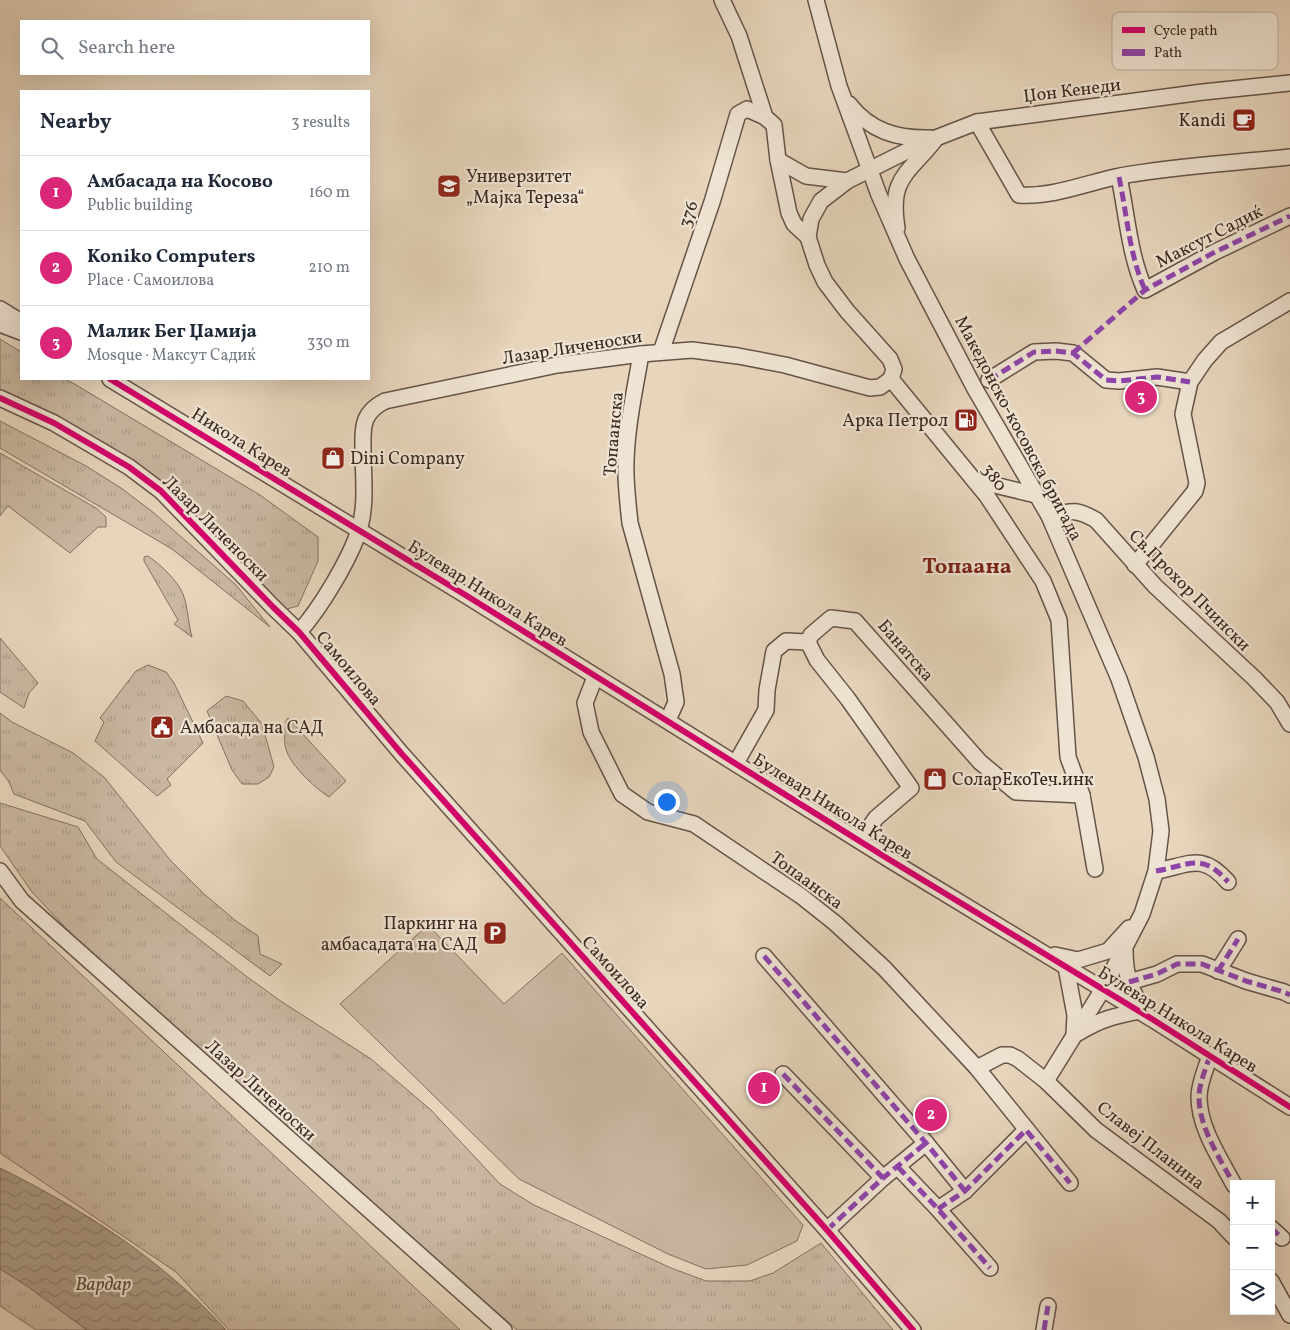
<!DOCTYPE html>
<html lang="en">
<head>
<meta charset="utf-8">
<style>
	body { margin:0; font-family:Vollkorn,serif; background:#f6f6f7; color:#1f2937 }
	.controls { position:absolute; right:15px; bottom:15px; display:grid; overflow:hidden; border-radius:0px; box-shadow:0 5px 20px #0002 }
	.controls button { width:45px; height:45px; display:grid; place-items:center; padding:0; border:0; border-bottom:1px solid #e0e1e3; background:#fff; color:#1f2937; font:25px sans-serif }
	.you { position:absolute; left:666px; top:801px; width:18px; height:18px; margin:-12px; border:4px solid #fff; border-radius:50%; background:#1a73e8; box-shadow:0 0 0 8px #1a73e833 }
	.badge { display:grid; place-items:center; width:32px; height:32px; border-radius:50%; background:#db2777; color:#fff; font-size:16px; font-weight:700 }
	.pin { position:absolute; translate:-50% -50%; border:2px solid #fff; box-shadow:0 1px 5px #0006 }
	.list { margin:0; padding:0; list-style:none }
	h2 { display:flex; justify-content:space-between; align-items:center; height:65px; margin:0; padding:0 20px; font-size:21px }
	h2 small { font-size:16px; font-weight:400; color:#747a83 }
	.list li { display:grid; grid-template-columns:32px 1fr auto; gap:15px; align-items:center; box-sizing:border-box; height:75px; padding:0 20px; border-top:1px solid #e0e1e3 }
	.list b { display:block; font-size:19px; white-space:nowrap }
	.list p { margin:0; font-size:16px; white-space:nowrap; color:#747a83 }
	.list em { font-size:16px; font-style:normal; color:#747a83 }
	.icon { flex:none; width:28px; height:28px; fill:none; stroke:currentColor; stroke-width:2; stroke-linecap:round; stroke-linejoin:round }
	.map { position:relative; flex:none; width:1290px; height:1330px; overflow:hidden }
	.search { position:absolute; background:#fff; box-shadow:0 5px 20px #0002; left:20px; top:20px; width:350px; height:55px; display:flex; align-items:center; gap:12px; box-sizing:border-box; padding:0 18px; border-radius:0px; color:#747a83; font-size:19px }
	.panel { position:absolute; background:#fff; box-shadow:0 5px 20px #0002; left:20px; top:90px; width:350px; height:290px; border-radius:0px }
	.map>svg:first-child { display:block }
</style>
</head>
<body>
<div class="map">
<svg width="1290" height="1330" viewBox="0 0 1290 1330">
	<defs>
		<pattern id="grass-tufts" width="24" height="20" patternUnits="userSpaceOnUse" patternTransform="scale(1.25)"><rect width="24" height="20" fill="#cab8a2"/><path d="M3 7l-1-3M5 7V3M7 7l1-3M15 17l-1-3M17 17v-4M19 17l1-3" fill="none" stroke="#ae9e8b"/></pattern>
		<pattern id="water-waves" width="16" height="10" patternUnits="userSpaceOnUse" patternTransform="scale(1.25)"><rect width="16" height="10" fill="#ac9b87"/><path d="M0 5q4-4 8 0t8 0" fill="none" stroke="#8d7e6e"/></pattern>
	</defs>
	<rect width="100%" height="100%" fill="#e7d5bc"/>
	<filter id="stains"><feTurbulence type="fractalNoise" baseFrequency=".004" numOctaves="4"/><feColorMatrix values="0 0 0 0 .2 0 0 0 0 .09 0 0 0 0 .02 0 0 0 .5 -.17"/></filter>
	<radialGradient id="worn" r=".72"><stop offset=".6" stop-color="#630" stop-opacity="0"/><stop offset="1" stop-color="#630" stop-opacity=".3"/></radialGradient>
	<g fill="url(#grass-tufts)" stroke="#827062">
		<path d="M0,339L21,352V379H66L260,495L318,537V561L298,606L283,610L159,482L0,393Z"/>
		<path d="M0,421L86,466L121,488L154,513L236,585L270,627L172,549L0,448Z"/>
		<path d="M0,453L96,508L106,517V527H98L70,553L8,506L0,516Z"/>
		<path d="M148,556C161,565 177,580 183,594C188,607 188,623 192,637L174,624L178,620L144,561V557Z"/>
		<path d="M0,638L38,683L29,693L24,708L0,692Z"/>
		<path d="M148,665L166,672L174,683L203,743L167,779L171,785L157,796L95,741L104,722L100,718L136,671Z"/>
		<path d="M226,696L243,701L262,724L274,767L269,777L258,784H242L232,770L207,711Z"/>
		<path d="M0,713L12,722L73,753L104,777L171,861L204,894L236,921L258,936L260,954L282,964L270,976L116,862L85,821L14,794L9,782L0,770Z"/>
		<path d="M288,718L346,781L329,797C314,787 287,763 285,745C284,738 285,729 286,721Z"/>
		<path d="M0,803L78,827L97,859L246,976L282,1002L371,1059L431,1110L500,1184L534,1205L671,1268L706,1281H750L773,1273L821,1243L893,1330H517L101,966L32,892L0,846Z"/>
		<path d="M0,898L460,1330H229L176,1272L0,1153Z"/>
		<path d="M0,1269L27,1286L87,1330H36L0,1306Z"/>
	</g>
	<path fill="#cab8a2" stroke="#827062" d="M428,925L504,1004L562,953L803,1225L797,1241L747,1265L706,1269L668,1254L519,1179L340,1004Z"/>
	<path fill="url(#water-waves)" stroke="#7e6d5e" d="M0,1168C83,1209 163,1260 226,1330H87L27,1286L0,1269Z"/>
	<g fill="none" stroke-linecap="round" stroke-linejoin="round">
		<g stroke="#655448" stroke-width="18">
			<g id="minor">
				<path d="M722,0L739,36L765,117L774,125L778,160L789,213L794,224L808,237"/>
				<path d="M816,0L839,86L879,195L907,259L975,389L1049,516L1119,679L1146,757L1157,799L1161,831L1156,871L1142,914L1103,989L1046,1081"/>
				<path d="M849,104C870,131 897,139 930,138"/>
				<path d="M977,122L1019,195C1054,197 1086,183 1120,176C1175,166 1234,163 1290,157"/>
				<path d="M778,160L806,176L847,181"/>
				<path d="M1119,177C1127,214 1129,254 1145,290L1215,252L1290,216"/>
				<path d="M897,228C889,178 907,175 934,141"/>
				<path d="M0,309L21,322"/>
				<path d="M0,324L21,332"/>
				<path d="M661,352L712,202L738,114L747,109L765,117"/>
				<path d="M641,354C635,389 627,425 626,461C625,482 628,503 630,523L672,674L676,702L668,720"/>
				<path d="M110,379L467,596L890,860L1152,1019L1290,1107"/>
				<path d="M891,379L894,369L890,359L847,311L825,282L817,265L808,237L811,219L821,201L847,181L923,143L977,122L1203,92L1290,83"/>
				<path d="M891,379L987,496L1043,581L1059,620L1068,757L1082,795L1095,869"/>
				<path d="M989,380L1034,352L1056,351L1073,353L1106,380L1119,381L1157,377L1190,382"/>
				<path d="M0,398L54,423L95,447L129,467L161,491L273,607L299,632L401,753L827,1230L913,1330"/>
				<path d="M974,480L1036,495"/>
				<path d="M1049,516C1071,511 1075,508 1096,520L1155,586L1254,678L1277,702L1290,724"/>
				<path d="M1135,565L1195,491L1197,483L1183,414L1190,382L1205,360L1221,342L1290,301"/>
				<path d="M299,632C320,609 350,559 359,530C367,505 363,475 363,449C363,439 362,428 366,419C370,410 377,405 385,401L557,365L641,354L692,350L738,356L785,365L870,388L880,387L891,379"/>
				<path d="M595,677L585,703L591,732L622,794L648,812L694,824L801,896L835,923L884,968L977,1068L1070,1183"/>
				<path d="M736,763L766,710L767,690L774,651L786,641L808,642"/>
				<path d="M860,841L876,818L911,788L848,699L817,660L808,642L811,635L831,618L855,621L980,762L1016,792L1082,795"/>
				<path d="M0,871L22,901L504,1330"/>
				<path d="M1156,871C1190,865 1202,852 1228,882"/>
				<path d="M1125,950C1125,974 1130,992 1146,1011"/>
				<path d="M1055,955L1078,960L1108,951L1129,928"/>
				<path d="M764,956L926,1143L965,1191"/>
				<path d="M1066,967L1075,1015L1074,1035"/>
				<path d="M1218,971L1238,939"/>
				<path d="M1129,982L1157,974L1177,964H1202L1246,981L1284,992L1290,995"/>
				<path d="M1078,1033C1101,1019 1114,1016 1140,1011"/>
				<path d="M1210,1055C1206,1069 1199,1083 1199,1097C1199,1128 1220,1158 1234,1185"/>
				<path d="M977,1068L1002,1055H1010L1018,1059L1046,1081L1096,1130L1219,1221L1234,1237"/>
				<path d="M783,1074L883,1178"/>
				<path d="M898,1167L938,1209L990,1268"/>
				<path d="M938,1209L965,1191L1026,1130"/>
				<path d="M1271,1228L1282,1238"/>
				<path d="M827,1230L883,1178L926,1143"/>
				<path d="M1271,1281L1290,1315"/>
				<path d="M1044,1330L1048,1306"/>
			</g>
		</g>
		<use href="#minor" stroke="#efe4d3" stroke-width="15"/>
		<g stroke="#8e44ad" stroke-width="5" stroke-dasharray="10 5" stroke-linecap="butt">
			<path d="M1119,177C1127,214 1129,254 1145,290"/>
			<path d="M1073,353L1145,290L1215,252L1290,216"/>
			<path d="M989,380L1034,352L1056,351L1073,353L1106,380L1119,381L1157,377L1190,382"/>
			<path d="M1156,871C1190,865 1202,852 1228,882"/>
			<path d="M764,956L926,1143L965,1191"/>
			<path d="M1218,971L1238,939"/>
			<path d="M1129,982L1157,974L1177,964H1202L1246,981L1284,992L1290,995"/>
			<path d="M1210,1055C1206,1069 1199,1083 1199,1097C1199,1128 1220,1158 1234,1185"/>
			<path d="M783,1074L883,1178"/>
			<path d="M898,1167L938,1209L990,1268"/>
			<path d="M938,1209L965,1191L1026,1130L1070,1183"/>
			<path d="M1271,1228L1282,1238"/>
			<path d="M827,1230L883,1178L926,1143"/>
			<path d="M1044,1330L1048,1306"/>
		</g>
		<g stroke="#efe4d3" stroke-width="9">
			<g id="cycleway">
				<path d="M110,379L467,596L890,860L1152,1019L1290,1107"/>
				<path d="M0,398L54,423L95,447L129,467L161,491L273,607L299,632L401,753L827,1230L913,1330"/>
			</g>
		</g>
		<use href="#cycleway" stroke="#d6006c" stroke-width="6"/>
	</g>
	<defs>
		<g id="cafe-square" transform="scale(1.25)"><rect x="-9" y="-9" width="18" height="18" rx="4" fill="#8f2418" stroke="#efe4d3"/><path d="M-5.5-4.5H6V0H3Q3 3.5 0 3.5H-2.5Q-5.5 3.5-5.5 0ZM3-3.2v2h1.7v-2ZM-6 4.5H4V6H-6Z" fill="#fff"/></g>
		<g id="university-square" transform="scale(1.25)"><rect x="-9" y="-9" width="18" height="18" rx="4" fill="#8f2418" stroke="#efe4d3"/><path d="M0-5L7-2L0 1L-7-2ZM-4 1L0 2.5L4 1V4Q0 6-4 4Z" fill="#fff"/></g>
		<g id="fuel-square" transform="scale(1.25)"><rect x="-9" y="-9" width="18" height="18" rx="4" fill="#8f2418" stroke="#efe4d3"/><path d="M-5.5-6h7V0h2V4h1.3V-2.5L3-4.5l.8-.8L6-3V5H2.5V1h-1V6h-7ZM-4.2-4.7v3.2H.2V-4.7Z" fill="#fff"/></g>
		<g id="shop-square" transform="scale(1.25)"><rect x="-9" y="-9" width="18" height="18" rx="4" fill="#8f2418" stroke="#efe4d3"/><path d="M-5-2.5h2.3a2.7 3.5 0 0 1 5.4 0H5L5.5 6h-11ZM-1.5-2.5h3a1.5 2.3 0 0 0-3 0Z" fill="#fff"/></g>
		<g id="civic-square" transform="scale(1.25)"><rect x="-9" y="-9" width="18" height="18" rx="4" fill="#8f2418" stroke="#efe4d3"/><path d="M-.6-6.5H3V-4.5H.6V-3L4-1V1h2V6H-6V1h2V-1L-.6-3ZM-1.2 2.5V6h2.4V2.5Z" fill="#fff"/></g>
		<g id="parking-square" transform="scale(1.25)"><rect x="-9" y="-9" width="18" height="18" rx="4" fill="#8f2418" stroke="#efe4d3"/><path d="M-3.5-5.5H1a3.5 3.5 0 0 1 0 7H-1V5.5H-3.5ZM-1-3.4V-.6H.8a1.4 1.4 0 0 0 0-2.8Z" fill="#fff"/></g>
	</defs>
	<g fill-rule="evenodd">
		<use href="#cafe-square" x="1244" y="120"/>
		<use href="#university-square" x="449" y="186"/>
		<use href="#fuel-square" x="966" y="420"/>
		<use href="#shop-square" x="333" y="458"/>
		<use href="#civic-square" x="162" y="727"/>
		<use href="#shop-square" x="935" y="779"/>
		<use href="#parking-square" x="495" y="933"/>
	</g>
	<g text-anchor="middle" stroke-width="4.5" stroke-linejoin="round" paint-order="stroke">
		<g font-size="18" fill="#3a2921" stroke="#efe4d3">
			<text transform="translate(1072 90) rotate(-7)" y="6">Џон Кенеди</text>
			<text transform="translate(688 214) rotate(-71)" y="6">376</text>
			<text transform="translate(1209 236) rotate(-27)" y="6">Максут Садиќ</text>
			<text transform="translate(572 347) rotate(-9)" y="6">Лазар Личеноски</text>
			<text transform="translate(1019 428) rotate(62)" y="6">Македонско-косовска бригада</text>
			<text transform="translate(613 434) rotate(-85)" y="6">Топаанска</text>
			<text transform="translate(242 442) rotate(32)" y="6">Никола Карев</text>
			<text transform="translate(995 477) rotate(54)" y="6">380</text>
			<text transform="translate(216 528) rotate(45)" y="6">Лазар Личеноски</text>
			<text transform="translate(1190 590) rotate(45)" y="6">Св.Прохор Пчински</text>
			<text transform="translate(488 593) rotate(32)" y="6">Булевар Никола Карев</text>
			<text transform="translate(906 650) rotate(49)" y="6">Банатска</text>
			<text transform="translate(349 668) rotate(50)" y="6">Самоилова</text>
			<text transform="translate(833 806) rotate(32)" y="6">Булевар Никола Карев</text>
			<text transform="translate(807 880) rotate(36)" y="6">Топаанска</text>
			<text transform="translate(616 972) rotate(48)" y="6">Самоилова</text>
			<text transform="translate(1178 1019) rotate(32)" y="6">Булевар Никола Карев</text>
			<text transform="translate(261 1090) rotate(42)" y="6">Лазар Личеноски</text>
			<text transform="translate(1151 1145) rotate(38)" y="6">Славеј Планина</text>
		</g>
		<g font-size="18" fill="#3a2921" stroke="#efe4d3" text-anchor="start">
			<text x="1226" y="126" text-anchor="end">Kandi</text>
			<text x="466" y="182">Универзитет<tspan x="466" dy="21">„Мајка Тереза“</tspan></text>
			<text x="948" y="426" text-anchor="end">Арка Петрол</text>
			<text x="350" y="464">Dini Company</text>
			<text x="180" y="733">Амбасада на САД</text>
			<text x="952" y="785">СоларЕкоТеч.инк</text>
			<text x="478" y="929" text-anchor="end">Паркинг на<tspan x="478" dy="21">амбасадата на САД</tspan></text>
		</g>
		<g font-size="19" font-style="italic" fill="#5c4b40" stroke="#efe4d3">
			<text x="103" y="1290">Вардар</text>
		</g>
		<g font-size="22" font-weight="bold" fill="#7a1f14" stroke="#efe4d3">
			<text x="967" y="573">Топаана</text>
		</g>
	</g>
	<rect x="1112" y="12" width="166" height="58" rx="8" fill="#efe4d3" stroke="#b9ac9e" stroke-width="1"/>
	<rect x="1122" y="27" width="23" height="6" fill="#d6006c"/>
	<rect x="1122" y="49" width="23" height="7" fill="#8e44ad"/>
	<g font-size="14" fill="#3a2921">
		<text x="1154" y="35">Cycle path</text>
		<text x="1154" y="57">Path</text>
	</g>
	<rect width="100%" height="100%" filter="url(#stains)"/>
	<rect width="100%" height="100%" fill="url(#worn)"/>
</svg>
<div class="controls">
<button>+</button>
<button>−</button>
<button><svg class="icon" aria-label="layers" viewBox="0 0 24 24"><path d="M12 4l9 5-9 5-9-5zM3 14l9 5 9-5"/></svg></button>
</div>
<div class="you"></div>
<div class="pin badge" style="left:764px;top:1088px">1</div>
<div class="pin badge" style="left:931px;top:1115px">2</div>
<div class="pin badge" style="left:1141px;top:397px">3</div>
<div class="search"><svg class="icon" aria-label="search" viewBox="0 0 24 24"><circle cx="10" cy="10" r="6"/><path d="M15 15l6 6"/></svg>Search here</div>
<section class="panel">
<h2>Nearby<small>3 results</small></h2>
<ul class="list">
<li><span class="badge">1</span><div><b>Амбасада на Косово</b><p>Public building</p></div><em>160 m</em></li>
<li><span class="badge">2</span><div><b>Koniko Computers</b><p>Place · Самоилова</p></div><em>210 m</em></li>
<li><span class="badge">3</span><div><b>Малик Бег Џамија</b><p>Mosque · Максут Садиќ</p></div><em>330 m</em></li>
</ul>
</section>
</div>
</body>
</html>
